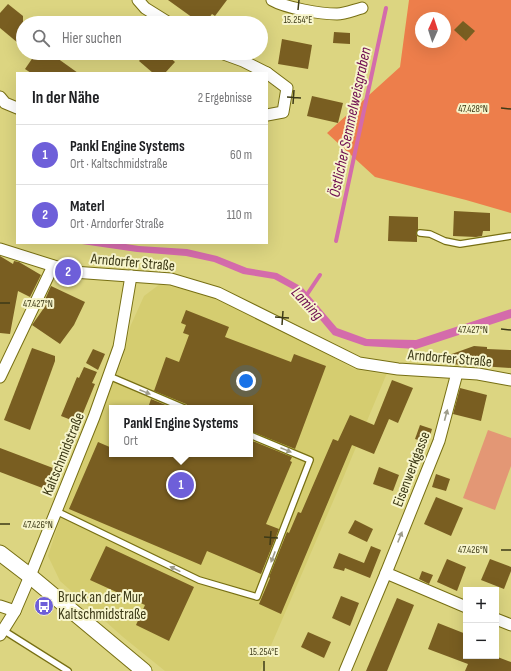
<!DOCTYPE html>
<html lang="de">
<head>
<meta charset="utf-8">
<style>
	body { margin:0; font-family:"Sofia Sans Condensed",sans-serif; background:#f2f2f2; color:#202124 }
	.controls { position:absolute; right:12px; bottom:12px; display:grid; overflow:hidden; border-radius:0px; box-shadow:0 4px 16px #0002 }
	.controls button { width:36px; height:36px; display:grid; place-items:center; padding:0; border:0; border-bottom:1px solid #e0e0e0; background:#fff; color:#202124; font:20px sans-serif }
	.compass { position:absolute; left:415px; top:12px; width:36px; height:36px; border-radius:50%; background:#fff; box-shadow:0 4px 16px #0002; rotate:3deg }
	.you { position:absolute; left:246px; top:381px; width:14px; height:14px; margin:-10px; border:3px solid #fff; border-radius:50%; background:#1a73e8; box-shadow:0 0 0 6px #1a73e833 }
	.badge { display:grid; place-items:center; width:26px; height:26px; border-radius:50%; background:#6e5fd9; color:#fff; font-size:13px; font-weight:700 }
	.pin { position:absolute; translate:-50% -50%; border:2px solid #fff; box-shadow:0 1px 4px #0006 }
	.popup { position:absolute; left:109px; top:405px; width:144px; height:52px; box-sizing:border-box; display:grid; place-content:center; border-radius:0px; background:#fff; filter:drop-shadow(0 1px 3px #0005); font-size:13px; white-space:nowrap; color:#757577 }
	.popup b { font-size:15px; color:#202124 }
	.popup::after { content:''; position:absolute; left:50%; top:100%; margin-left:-8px; border:8px solid transparent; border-top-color:#fff }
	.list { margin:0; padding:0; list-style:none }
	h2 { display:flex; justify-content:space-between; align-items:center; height:52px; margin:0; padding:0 16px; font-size:17px }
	h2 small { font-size:13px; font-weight:400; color:#757577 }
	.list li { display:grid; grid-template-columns:26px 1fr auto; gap:12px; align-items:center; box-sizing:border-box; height:60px; padding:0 16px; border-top:1px solid #e0e0e0 }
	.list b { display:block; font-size:15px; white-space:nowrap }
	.list p { margin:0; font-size:13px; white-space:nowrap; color:#757577 }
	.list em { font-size:13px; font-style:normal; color:#757577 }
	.icon { flex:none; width:22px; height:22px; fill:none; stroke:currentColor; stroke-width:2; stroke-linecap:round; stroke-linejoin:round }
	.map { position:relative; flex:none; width:511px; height:671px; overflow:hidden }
	.search { position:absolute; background:#fff; box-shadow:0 4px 16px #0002; left:16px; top:16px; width:252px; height:44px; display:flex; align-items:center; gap:10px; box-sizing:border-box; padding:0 14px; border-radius:22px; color:#757577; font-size:15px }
	.panel { position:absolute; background:#fff; box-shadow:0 4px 16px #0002; left:16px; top:72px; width:252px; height:172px; border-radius:0px }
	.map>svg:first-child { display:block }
</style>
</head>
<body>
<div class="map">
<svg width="511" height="671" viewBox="0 0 511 671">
	<rect width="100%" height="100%" fill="#dcd581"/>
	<path fill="#d5cd70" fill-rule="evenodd" d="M160,284L210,295L306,342L354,369L382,374L387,373L341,483L260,671H165L123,637L60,581L48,556L64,507L123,358L130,327L144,296ZM112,408H250V454H112Z"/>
	<path fill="#e39775" d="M488,430L511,438V466L495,510L463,498Z"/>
	<path fill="#ed7e4b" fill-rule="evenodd" d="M409,0H511V213L466,200L375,177L327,133L400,67ZM421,18H445V42H421Z"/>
	<path fill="#d46bab" d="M75,243H119L139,246L187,249L217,256L247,268L277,273L302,287L337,328L367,339L416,340L511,309V318L416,349L365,346L333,335L296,291L274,279L243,274L214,262L186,256L137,252Z"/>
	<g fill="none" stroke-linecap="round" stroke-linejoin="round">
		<g stroke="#d46bab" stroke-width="4">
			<path d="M336,241L386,8"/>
			<path d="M306,296L320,275"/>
		</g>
	</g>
	<g fill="#795e21">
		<path d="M168,0H227L215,16L212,14L205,23H200Z"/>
		<path d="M8,4L23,16V38L18,43L0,28V13Z"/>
		<path d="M463,21L475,31L466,41L454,30Z"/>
		<path d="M334,32L350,33V44L333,43Z"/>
		<path d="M282,39L312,45L308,69L278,64Z"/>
		<path d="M36,53H50L78,73H31L25,69Z"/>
		<path d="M146,53H165L175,62L165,73H153L139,61Z"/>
		<path d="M312,96L343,103L338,123L307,116Z"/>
		<path d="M454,211L490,213V231H483L482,236L476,237L453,236Z"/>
		<path d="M389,216L418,217V230L416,233L417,236V242L388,241Z"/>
		<path d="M0,256L13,264L14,261L19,262L41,275L30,297L18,291L10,334L0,333Z"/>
		<path d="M51,286L85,302L74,325L60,344L32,325L46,305L43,304Z"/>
		<path d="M186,310L229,327L225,337L291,362L294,354L326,366L295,449L250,431V408H190L186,404L154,391L166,357L179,362L189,335L183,333L186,325L181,323Z"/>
		<path d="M474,346L487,347V349L511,350V368L449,364V355Z"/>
		<path d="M32,348L55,356V361L30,430L4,420Z"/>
		<path d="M93,349L105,354L98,370L86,363Z"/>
		<path d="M84,367L97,372L92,383L95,384L79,423L61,416L77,377L79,378Z"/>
		<path d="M392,380L413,388L398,423L389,419L374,454L352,445L281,614L259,604L270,578L269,577L287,532L289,533L298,512L301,513L333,439L338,441L350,415L374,425Z"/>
		<path d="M460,388L487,395L481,421L453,414Z"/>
		<path d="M151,399L173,408H148Z"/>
		<path d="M420,425L432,429L428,443L415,439Z"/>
		<path d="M250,440L292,457L290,461L292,462L266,524L279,529L261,574L207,551L201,565L69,509L98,442L112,448V454H250Z"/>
		<path d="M0,448L53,468L45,489L0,472Z"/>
		<path d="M379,467L399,475L393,491L373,484Z"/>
		<path d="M436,474L450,479L446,491L432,487Z"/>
		<path d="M436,497L463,508L451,536L424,524Z"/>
		<path d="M355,520L373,529L367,542L348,533Z"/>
		<path d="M106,546L194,587L169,641L136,625L145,605L90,580Z"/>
		<path d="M371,546L381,550L370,578L345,568L344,571L333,568L339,553L364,563Z"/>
		<path d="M447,559L466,567L457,591L437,582Z"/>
		<path d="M490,559L511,567V571L504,589L481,580Z"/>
		<path d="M422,571L433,575L429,584L419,579Z"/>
		<path d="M341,596L359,603L350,626L332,618Z"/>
		<path d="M397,598L414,605L387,671H366Z"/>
		<path d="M438,623L466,634V656H495L511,662V671H465L468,664L428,649Z"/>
		<path d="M308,632L331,642L324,658L301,647Z"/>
	</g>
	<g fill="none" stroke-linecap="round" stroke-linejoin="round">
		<g stroke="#776f13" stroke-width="8">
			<g id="service">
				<path d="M420,233L430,234L445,241L460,244L511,236"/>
				<path d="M109,376L184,408"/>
				<path d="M56,511L199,580L257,597L310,460L250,435"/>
				<path d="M3,630L68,671"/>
			</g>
		</g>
		<g stroke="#776f13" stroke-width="13">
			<g id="minor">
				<path d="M138,0L145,8L169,23"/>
				<path d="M272,0C286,8 320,14 337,14C345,14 354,10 362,8"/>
				<path d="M221,53L243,61L267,73"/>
				<path d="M267,73L287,88L283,112L267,115"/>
				<path d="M0,97L5,103L17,108"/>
				<path d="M0,249L73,272L171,279L218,293L359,363L398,369L478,374L511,380"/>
				<path d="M0,377L53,266"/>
				<path d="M386,573L439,441L457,373"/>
				<path d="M0,606L15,611"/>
				<path d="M496,619L511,625"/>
				<path d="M0,635L15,611L30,576L94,417L119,347L131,276"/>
				<path d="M345,671L386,573L466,607"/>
			</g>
		</g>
		<g stroke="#776f13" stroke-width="17">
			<path id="secondary" d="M0,553L30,576L144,671"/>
		</g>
		<use href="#service" stroke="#fff" stroke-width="5.5"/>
		<use href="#minor" stroke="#fff" stroke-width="11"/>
		<use href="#secondary" stroke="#fff" stroke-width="15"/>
	</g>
	<defs><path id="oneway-solid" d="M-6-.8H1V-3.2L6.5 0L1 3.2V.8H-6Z"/></defs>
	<g fill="#9e9c8b">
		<use href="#oneway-solid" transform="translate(145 392) rotate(22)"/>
		<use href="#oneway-solid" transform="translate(446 415) rotate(-75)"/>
		<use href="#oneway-solid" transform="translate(286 450) rotate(22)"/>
		<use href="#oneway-solid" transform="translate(400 537) rotate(-68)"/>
		<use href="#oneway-solid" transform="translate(273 557) rotate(111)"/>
		<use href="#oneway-solid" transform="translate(175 569) rotate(-154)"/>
	</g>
	<path fill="none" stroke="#3d3a17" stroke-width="1.5" d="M298,10L299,0M287,97L301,98M293,104L294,90M501,108L511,109M0,303H10M275,317L289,318M282,325L283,311M501,329L511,330M0,524H10M264,537L278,538M270,545L271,531M501,550H511M264,671V661"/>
	<defs>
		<g id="bus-disc" transform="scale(1)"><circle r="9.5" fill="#6e5fd9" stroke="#f7f5cc"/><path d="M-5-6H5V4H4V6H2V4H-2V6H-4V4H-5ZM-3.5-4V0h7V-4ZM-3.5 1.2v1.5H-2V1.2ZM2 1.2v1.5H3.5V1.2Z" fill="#fff"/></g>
	</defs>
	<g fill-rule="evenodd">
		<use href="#bus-disc" x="44" y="606"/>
	</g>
	<g text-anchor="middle" stroke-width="4" stroke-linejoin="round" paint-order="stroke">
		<g font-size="15" fill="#3d3a17" stroke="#f7f5cc">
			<text transform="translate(133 262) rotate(5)" y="5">Arndorfer Straße</text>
			<text transform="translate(450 358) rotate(5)" y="5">Arndorfer Straße</text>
			<text transform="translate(63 454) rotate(-68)" y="5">Kaltschmidstraße</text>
			<text transform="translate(411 469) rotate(-69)" y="5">Eisenwerkgasse</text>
		</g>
		<g font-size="15" fill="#3d3a17" stroke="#f7f5cc" text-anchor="start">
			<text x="58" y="602">Bruck an der Mur<tspan x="58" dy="17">Kaltschmidstraße</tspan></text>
		</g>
		<g font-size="16" font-style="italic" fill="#6e0c50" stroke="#f7f5cc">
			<text transform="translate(349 122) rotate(-78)" y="6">Östlicher Semmelweisgraben</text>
			<text transform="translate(308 303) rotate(47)" y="6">Laming</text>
		</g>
	</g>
	<g font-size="10" text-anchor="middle" fill="#3d3a17" stroke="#f7f5cc" stroke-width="4" stroke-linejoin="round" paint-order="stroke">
		<text x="298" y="23">15.254°E</text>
		<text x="473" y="112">47.428°N</text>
		<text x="38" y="307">47.427°N</text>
		<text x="473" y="333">47.427°N</text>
		<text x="38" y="528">47.426°N</text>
		<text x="473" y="553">47.426°N</text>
		<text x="264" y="655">15.254°E</text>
	</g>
</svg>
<div class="controls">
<button>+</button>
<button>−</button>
</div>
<svg class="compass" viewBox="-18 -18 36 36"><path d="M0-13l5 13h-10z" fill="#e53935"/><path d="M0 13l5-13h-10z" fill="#757577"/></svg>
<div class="you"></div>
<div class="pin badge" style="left:181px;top:485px">1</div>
<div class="popup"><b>Pankl Engine Systems</b>Ort</div>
<div class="pin badge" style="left:68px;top:272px">2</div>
<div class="search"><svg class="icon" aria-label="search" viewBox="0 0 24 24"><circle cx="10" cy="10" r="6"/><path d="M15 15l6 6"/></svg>Hier suchen</div>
<section class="panel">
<h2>In der Nähe<small>2 Ergebnisse</small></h2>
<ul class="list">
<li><span class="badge">1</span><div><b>Pankl Engine Systems</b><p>Ort · Kaltschmidstraße</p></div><em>60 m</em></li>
<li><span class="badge">2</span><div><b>Materl</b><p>Ort · Arndorfer Straße</p></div><em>110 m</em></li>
</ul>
</section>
</div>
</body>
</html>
